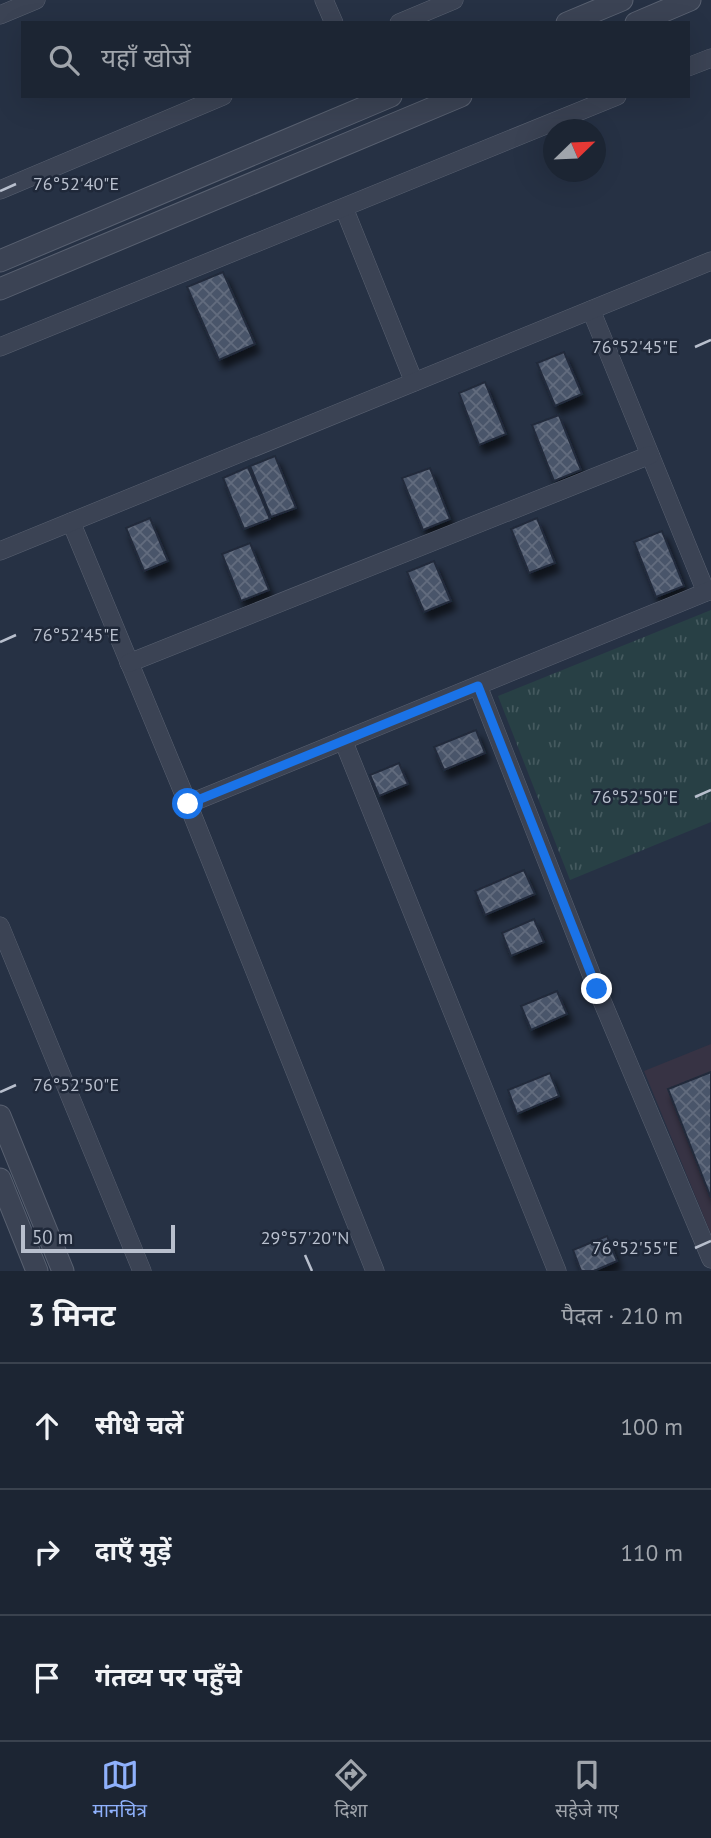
<!DOCTYPE html>
<html lang="hi">
<head>
<meta charset="utf-8">
<style>
	body { margin:0; font-family:"PT Sans","Noto Sans Devanagari",sans-serif; background:#252d3b; color:#f1f3f6 }
	.compass { position:absolute; left:543px; top:119px; width:63px; height:63px; border-radius:50%; background:#1c2533; box-shadow:0 7px 28px #0002; rotate:67deg }
	.scale { position:absolute; left:21px; bottom:18px; width:154px; box-sizing:border-box; padding-left:7px; border:4px solid #b8bfcd; border-top:0; font-size:19px; line-height:24px; white-space:nowrap; color:#b8bfcd; -webkit-text-stroke:5px #1f2839; paint-order:stroke }
	.stop { position:absolute; width:21px; height:21px; margin:-16px; border:5px solid #1a73e8; border-radius:50%; background:#fff }
	.stop.end { background:#1a73e8; border-color:#fff; box-shadow:0 2px 7px #0008 }
	.list { margin:0; padding:0; list-style:none }
	h2 { display:flex; justify-content:space-between; align-items:center; height:91px; margin:0; padding:0 28px; font-size:30px }
	h2 small { font-size:23px; font-weight:400; color:#a0a5ac }
	.list li { display:grid; grid-template-columns:46px 1fr auto; gap:21px; align-items:center; box-sizing:border-box; height:126px; padding:0 28px; border-top:2px solid #3a424e }
	.list b { display:block; font-size:26px; white-space:nowrap }
	.list em { font-size:23px; font-style:normal; color:#a0a5ac }
	.icon { flex:none; width:38px; height:38px; fill:none; stroke:currentColor; stroke-width:2; stroke-linecap:round; stroke-linejoin:round }
	.map { position:relative; flex:none; width:711px; height:1271px; overflow:hidden }
	.search { position:absolute; background:#1c2533; box-shadow:0 7px 28px #0002; left:21px; right:21px; top:21px; height:77px; display:flex; align-items:center; gap:18px; box-sizing:border-box; padding:0 24px; border-radius:0px; color:#a0a5ac; font-size:26px }
	.sheet { height:469px; background:#1c2533 }
	nav { display:flex; justify-content:space-around; align-items:center; box-sizing:border-box; height:98px; border-top:2px solid #3a424e; background:#1c2533; font-size:19px; color:#a0a5ac }
	nav a { display:grid; justify-items:center; gap:4px }
	nav .on { color:#8fb1fc }
	.map>svg:first-child { display:block }
</style>
</head>
<body>
<div class="map">
<svg width="711" height="1271" viewBox="0 0 711 1271">
	<defs>
		<pattern id="grass-tufts" width="24" height="20" patternUnits="userSpaceOnUse" patternTransform="scale(1.75)"><rect width="24" height="20" fill="#284045"/><path d="M3 7l-1-3M5 7V3M7 7l1-3M15 17l-1-3M17 17v-4M19 17l1-3" fill="none" stroke="#455a5f"/></pattern>
		<pattern id="building-cross-hatch" width="8" height="8" patternUnits="userSpaceOnUse" patternTransform="scale(1.75)"><rect width="8" height="8" fill="#4a556a"/><path d="M0 0l8 8M0 8l8-8" fill="none" stroke="#626c7e"/></pattern>
		<filter id="shadow"><feDropShadow dx="4.5" dy="8" stdDeviation="3.5" flood-color="#0009"/></filter>
	</defs>
	<rect width="100%" height="100%" fill="#263144"/>
	<path fill="#373344" d="M711,1044V1234L644,1071Z"/>
	<path fill="url(#grass-tufts)" d="M711,610V822L570,880L498,696Z"/>
	<g fill="url(#building-cross-hatch)" stroke="#212a3b" stroke-width="2" filter="url(#shadow)">
		<path d="M223,272L255,344L219,360L187,287Z"/>
		<path d="M564,352L582,394L555,406L537,363Z"/>
		<path d="M485,382L506,434L479,445L459,393Z"/>
		<path d="M559,415L581,470L554,481L532,425Z"/>
		<path d="M275,456L296,508L271,517L250,466Z"/>
		<path d="M248,467L270,519L244,529L223,478Z"/>
		<path d="M430,468L450,519L423,530L402,478Z"/>
		<path d="M150,518L168,561L144,571L126,528Z"/>
		<path d="M537,518L555,563L529,573L511,529Z"/>
		<path d="M662,531L684,586L656,597L634,542Z"/>
		<path d="M250,543L269,590L241,601L222,554Z"/>
		<path d="M434,561L451,601L424,612L407,572Z"/>
		<path d="M476,730L485,753L444,770L434,747Z"/>
		<path d="M399,763L408,784L379,796L370,775Z"/>
		<path d="M524,870L535,894L485,915L475,891Z"/>
		<path d="M534,919L544,942L511,956L502,933Z"/>
		<path d="M557,991L567,1014L531,1030L521,1006Z"/>
		<path d="M711,1072V1198L668,1089Z"/>
		<path d="M550,1073L559,1096L517,1114L508,1090Z"/>
		<path d="M607,1236L617,1261L594,1271H581L573,1250Z"/>
	</g>
	<g fill="none" stroke-linecap="round" stroke-linejoin="round">
		<g stroke="#596171" stroke-width="19">
			<g id="minor">
				<path d="M324,0L334,23"/>
				<path d="M0,15L36,0"/>
				<path d="M399,23L454,0"/>
				<path d="M688,67L711,58"/>
				<path d="M0,190L223,96"/>
				<path d="M344,208L414,382"/>
				<path d="M591,310L706,592"/>
				<path d="M0,347L617,96"/>
				<path d="M71,522L188,804L375,1271"/>
				<path d="M0,551L711,261"/>
				<path d="M129,663L650,455"/>
				<path d="M478,686L597,989L711,1259"/>
				<path d="M343,740L557,1271"/>
				<path d="M188,804L711,590"/>
				<path d="M0,926L142,1271"/>
			</g>
		</g>
		<g stroke="#596171" stroke-width="23">
			<g id="tertiary">
				<path d="M567,23L622,0"/>
				<path d="M636,23L690,0"/>
				<path d="M0,261L391,96"/>
				<path d="M0,289L461,96"/>
				<path d="M0,1116L63,1271"/>
				<path d="M0,1179L37,1271"/>
			</g>
		</g>
		<use href="#minor" stroke="#3b4354" stroke-width="18"/>
		<use href="#tertiary" stroke="#3b4354" stroke-width="21"/>
	</g>
	<g fill="none" stroke-linecap="round" stroke-linejoin="round">
		<path stroke="#1a73e8" stroke-width="9" d="M188,804L478,686L597,989"/>
	</g>
	<path fill="none" stroke="#b8bfcd" stroke-width="2.5" d="M0,191L16,184M695,347L711,340M0,642L16,635M695,797L711,790M0,1092L16,1085M695,1248L711,1241M305,1255L312,1271"/>
	<g font-size="18" text-anchor="middle" fill="#b8bfcd" stroke="#1f2839" stroke-width="5" stroke-linejoin="round" paint-order="stroke">
		<text x="76" y="190">76°52'40"E</text>
		<text x="635" y="353">76°52'45"E</text>
		<text x="76" y="641">76°52'45"E</text>
		<text x="635" y="803">76°52'50"E</text>
		<text x="76" y="1091">76°52'50"E</text>
		<text x="305" y="1244">29°57'20"N</text>
		<text x="635" y="1254">76°52'55"E</text>
	</g>
</svg>
<svg class="compass" viewBox="-18 -18 36 36"><path d="M0-13l5 13h-10z" fill="#e53935"/><path d="M0 13l5-13h-10z" fill="#a0a5ac"/></svg>
<div class="scale">50 m</div>
<div class="stop" style="left:188px;top:804px"></div>
<div class="stop end" style="left:597px;top:989px"></div>
<div class="search"><svg class="icon" aria-label="search" viewBox="0 0 24 24"><circle cx="10" cy="10" r="6"/><path d="M15 15l6 6"/></svg>यहाँ खोजें</div>
</div>
<section class="sheet">
<h2>3 मिनट<small>पैदल · 210 m</small></h2>
<ul class="list">
<li><svg class="icon" aria-label="ahead" viewBox="0 0 24 24"><path d="M12 20V5M6 11l6-6 6 6"/></svg><div><b>सीधे चलें</b></div><em>100 m</em></li>
<li><svg class="icon" aria-label="right" viewBox="0 0 24 24"><path d="M7 20v-9h11M14 6l5 5-5 5"/></svg><div><b>दाएँ मुड़ें</b></div><em>110 m</em></li>
<li><svg class="icon" aria-label="arrive" viewBox="0 0 24 24"><path d="M6 21V4h12l-3 4 3 4H6"/></svg><div><b>गंतव्य पर पहुँचे</b></div></li>
</ul>
</section>
<nav>
<a class="on"><svg class="icon" aria-label="map" viewBox="0 0 24 24"><path d="M3 6l6-2 6 2 6-2v14l-6 2-6-2-6 2zM9 4v14M15 6v14"/></svg>मानचित्र</a>
<a><svg class="icon" aria-label="directions" viewBox="0 0 24 24"><path d="M12 3l9 9-9 9-9-9zM9 14v-3h6M13 9l2 2-2 2"/></svg>दिशा</a>
<a><svg class="icon" aria-label="saved" viewBox="0 0 24 24"><path d="M7 4h10v16l-5-4-5 4z"/></svg>सहेजे गए</a>
</nav>
</body>
</html>
